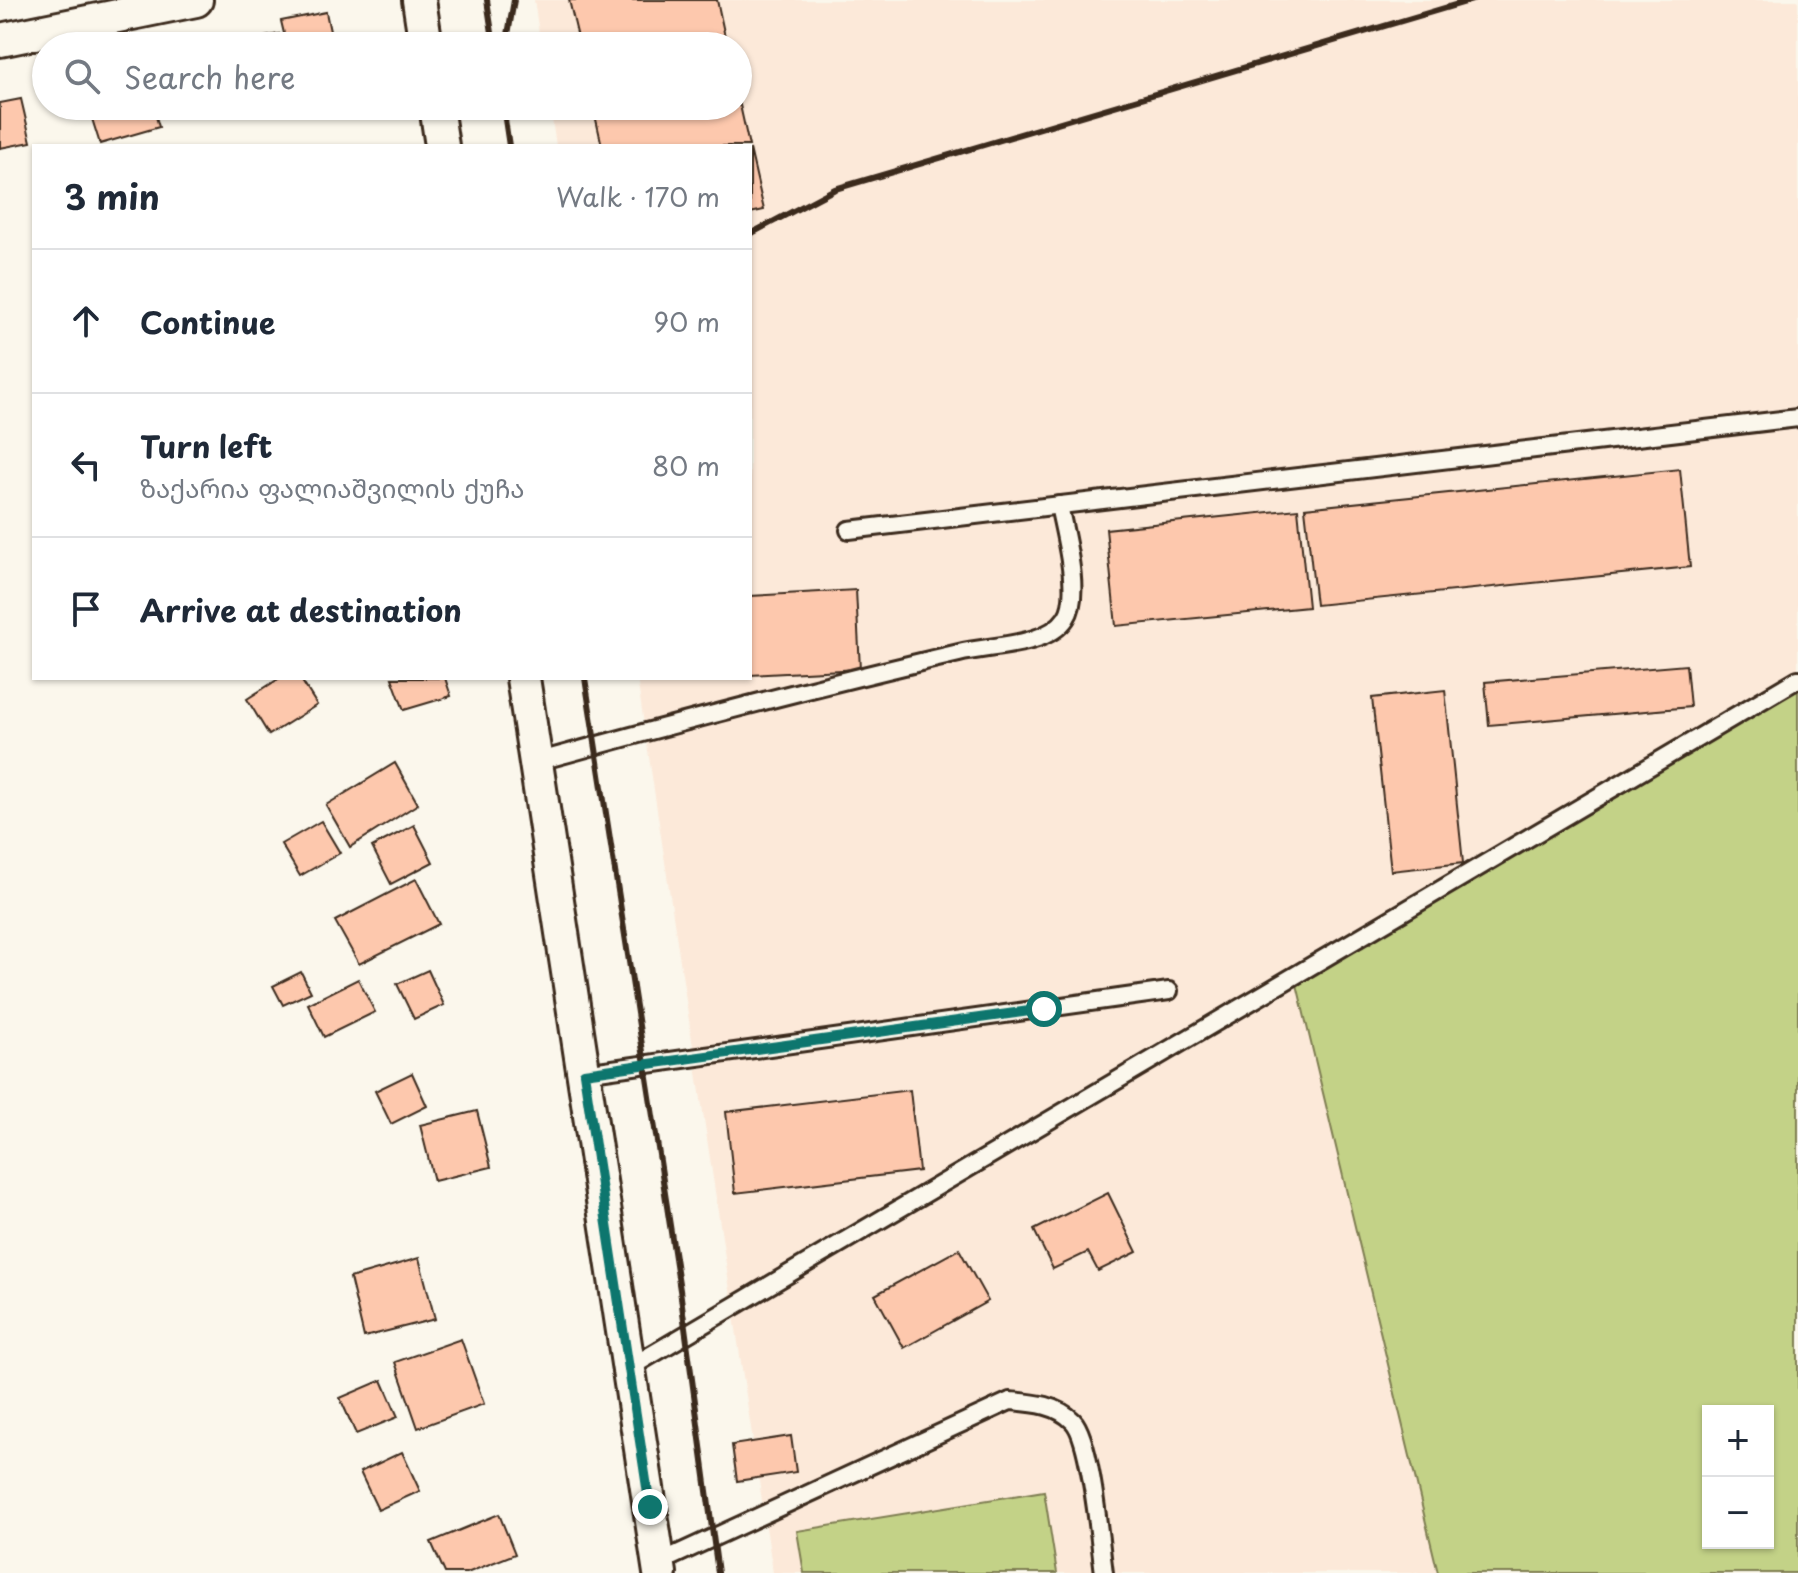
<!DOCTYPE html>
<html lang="en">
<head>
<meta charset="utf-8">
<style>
	body { margin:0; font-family:"Playpen Sans","Noto Sans Georgian",sans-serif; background:#f2f2f3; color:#1f2937 }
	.controls { position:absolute; right:24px; bottom:24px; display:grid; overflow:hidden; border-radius:0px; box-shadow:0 2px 6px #0004 }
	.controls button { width:72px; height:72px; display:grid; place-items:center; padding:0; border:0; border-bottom:2px solid #e0e1e3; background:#fff; color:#1f2937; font:40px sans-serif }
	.stop { position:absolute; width:24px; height:24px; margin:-18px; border:6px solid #0f766e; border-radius:50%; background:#fff }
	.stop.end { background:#0f766e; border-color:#fff; box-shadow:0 2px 8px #0008 }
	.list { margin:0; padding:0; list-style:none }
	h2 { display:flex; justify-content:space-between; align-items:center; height:104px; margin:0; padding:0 32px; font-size:34px }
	h2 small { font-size:26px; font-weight:400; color:#747a83 }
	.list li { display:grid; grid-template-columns:52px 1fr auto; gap:24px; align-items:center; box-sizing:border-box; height:144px; padding:0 32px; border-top:2px solid #e0e1e3 }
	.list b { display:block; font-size:30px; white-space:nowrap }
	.list p { margin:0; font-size:26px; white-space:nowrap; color:#747a83 }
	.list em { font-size:26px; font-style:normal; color:#747a83 }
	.icon { flex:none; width:44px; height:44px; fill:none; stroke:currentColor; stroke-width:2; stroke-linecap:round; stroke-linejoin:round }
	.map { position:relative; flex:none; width:1798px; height:1573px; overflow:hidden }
	.search { position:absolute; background:#fff; box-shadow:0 2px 6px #0004; left:32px; top:32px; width:720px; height:88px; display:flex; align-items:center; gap:20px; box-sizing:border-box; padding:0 28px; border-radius:44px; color:#747a83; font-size:30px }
	.panel { position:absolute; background:#fff; box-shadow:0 2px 6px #0004; left:32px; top:144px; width:720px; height:536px; border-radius:0px }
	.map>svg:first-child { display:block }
</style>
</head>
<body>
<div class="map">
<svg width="1798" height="1573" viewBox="0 0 1798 1573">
	<rect width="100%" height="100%" fill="#fbf7ec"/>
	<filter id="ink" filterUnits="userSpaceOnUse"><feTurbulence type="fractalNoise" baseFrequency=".0125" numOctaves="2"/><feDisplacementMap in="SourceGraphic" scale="16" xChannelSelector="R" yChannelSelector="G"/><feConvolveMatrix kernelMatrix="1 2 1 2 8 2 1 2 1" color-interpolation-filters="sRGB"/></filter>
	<g filter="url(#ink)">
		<path fill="#fce9d9" d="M534,0H1798V679L1295,976L1438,1573H773L637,678H750V146H556L550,106H738V46H541Z"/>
		<g fill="#c3d287" stroke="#7f7e52" stroke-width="2" fill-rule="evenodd">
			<path d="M1798,679V1573H1438L1295,976ZM1708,1411H1768V1543H1708Z"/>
			<path d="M1044,1491L1057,1573H804L797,1531Z"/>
		</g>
		<g fill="#fdc8ad" stroke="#3b2a1e" stroke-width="2">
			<path d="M569,0H717L727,46H580Z"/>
			<path d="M326,12L333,46H287L281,21Z"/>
			<path d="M279,34L282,46H230V44Z"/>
			<path d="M738,96L749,146H602L593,106H738Z"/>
			<path d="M21,99L31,142L0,148V103Z"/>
			<path d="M88,106H153L159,127L100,144Z"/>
			<path d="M750,149L764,210L750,213Z"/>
			<path d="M1680,469L1690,567L1316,605L1305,508Z"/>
			<path d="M1298,509L1308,607L1116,626L1106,529Z"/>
			<path d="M856,590L860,669L750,675V596Z"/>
			<path d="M1686,665L1690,707L1489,725L1485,682Z"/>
			<path d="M280,678H300L317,705L269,735L247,699Z"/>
			<path d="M392,678H445L451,696L404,710Z"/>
			<path d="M1445,690L1463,863L1391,871L1372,698Z"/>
			<path d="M395,763L418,804L350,847L326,805Z"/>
			<path d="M321,821L340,853L300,876L281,844Z"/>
			<path d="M414,825L433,862L391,884L372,847Z"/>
			<path d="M416,879L439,924L359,964L335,921Z"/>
			<path d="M428,970L444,1005L414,1019L397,984Z"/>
			<path d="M301,972L311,992L283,1005L273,986Z"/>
			<path d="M358,979L375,1012L324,1037L308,1004Z"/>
			<path d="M412,1073L427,1106L391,1124L375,1091Z"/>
			<path d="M910,1090L919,1171L735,1193L726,1112Z"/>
			<path d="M477,1111L491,1167L434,1181L420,1125Z"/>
			<path d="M1108,1193L1137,1252L1098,1271L1088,1252L1053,1269L1034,1230Z"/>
			<path d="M959,1249L988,1301L904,1348L875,1295Z"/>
			<path d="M419,1258L435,1319L364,1337L350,1278Z"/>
			<path d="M461,1339L484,1404L418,1428L395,1362Z"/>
			<path d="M382,1380L398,1417L356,1434L340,1398Z"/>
			<path d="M791,1436L796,1472L737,1481L732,1445Z"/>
			<path d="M402,1452L420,1491L378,1510L360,1472Z"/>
			<path d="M499,1514L515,1554L467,1573H445L431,1542Z"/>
		</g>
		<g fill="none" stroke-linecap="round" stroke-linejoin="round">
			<g stroke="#3b2a1e" stroke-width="22">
				<g id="lane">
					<path d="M849,530L1798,418"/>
					<path d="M536,762C677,723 817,686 959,653C991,645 1047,647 1066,618C1082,595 1064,532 1059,505"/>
					<path d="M584,1073L1169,991"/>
					<path d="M629,1368L1798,679"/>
					<path d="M658,1563L1010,1401C1033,1403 1056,1404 1073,1421C1091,1439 1100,1544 1104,1573"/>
				</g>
			</g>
			<g stroke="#3b2a1e" stroke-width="38">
				<g id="street">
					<path d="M419,0L426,46"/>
					<path d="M0,40L196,0"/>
					<path d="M436,106L442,146"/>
					<path d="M523,678L660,1573"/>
				</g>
			</g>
			<use href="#lane" stroke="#fbf7ec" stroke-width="16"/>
			<use href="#street" stroke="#fbf7ec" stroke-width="32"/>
			<g stroke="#3b2a1e" stroke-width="6">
				<path d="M487,0L494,46"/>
				<path d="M506,46L514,0"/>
				<path d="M503,106L509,146"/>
				<path d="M750,234L835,189L1472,0"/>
				<path d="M585,678L680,1290L718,1573"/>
			</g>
		</g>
	</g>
	<g fill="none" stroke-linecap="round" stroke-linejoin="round" filter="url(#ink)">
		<path stroke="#0f766e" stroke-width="10" d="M650,1507L584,1073L1044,1009"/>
	</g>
</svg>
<div class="controls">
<button>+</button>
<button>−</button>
</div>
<div class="stop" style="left:1044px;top:1009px"></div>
<div class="stop end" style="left:650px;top:1507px"></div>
<div class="search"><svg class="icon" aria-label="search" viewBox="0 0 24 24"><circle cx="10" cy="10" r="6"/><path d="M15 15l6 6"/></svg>Search here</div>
<section class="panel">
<h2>3 min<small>Walk · 170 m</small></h2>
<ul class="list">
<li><svg class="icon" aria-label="ahead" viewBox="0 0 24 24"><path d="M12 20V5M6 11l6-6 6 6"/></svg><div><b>Continue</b></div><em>90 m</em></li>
<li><svg class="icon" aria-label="left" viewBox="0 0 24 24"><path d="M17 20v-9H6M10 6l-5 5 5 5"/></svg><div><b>Turn left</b><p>ზაქარია ფალიაშვილის ქუჩა</p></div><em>80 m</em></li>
<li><svg class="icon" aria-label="arrive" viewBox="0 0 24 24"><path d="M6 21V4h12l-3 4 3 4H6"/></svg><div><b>Arrive at destination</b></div></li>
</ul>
</section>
</div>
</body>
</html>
